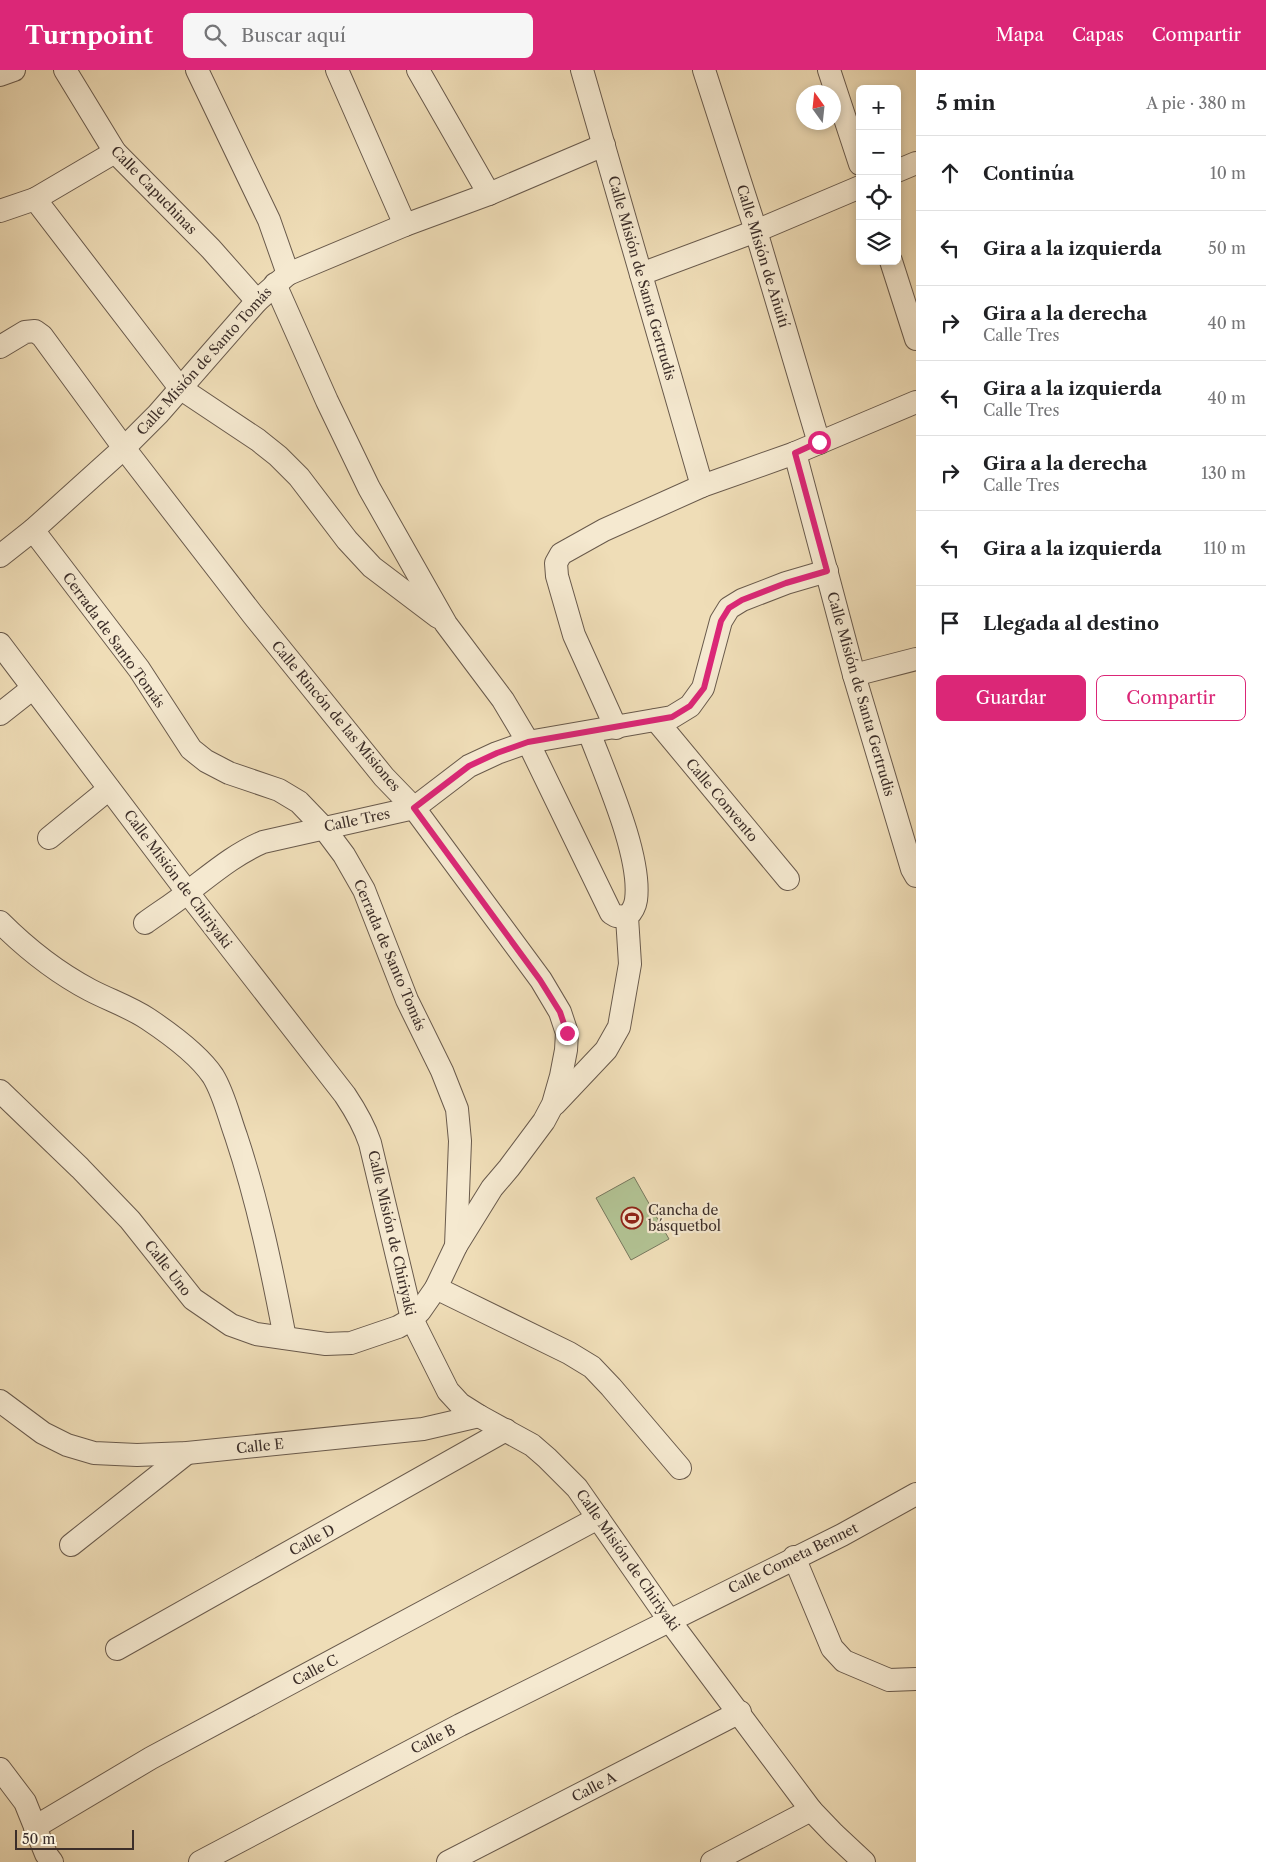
<!DOCTYPE html>
<html lang="es">
<head>
<meta charset="utf-8">
<style>
	body { margin:0; font-family:"Libre Caslon Text",serif; background:#f6f6f6; color:#202124 }
	.controls { position:absolute; right:15px; top:15px; display:grid; overflow:hidden; border-radius:8px; box-shadow:0 2px 8px #0003 }
	.controls button { width:45px; height:45px; display:grid; place-items:center; padding:0; border:0; border-bottom:1px solid #e0e0e0; background:#fff; color:#202124; font:25px sans-serif }
	.compass { position:absolute; left:796px; top:15px; width:45px; height:45px; border-radius:50%; background:#fff; box-shadow:0 2px 8px #0003; rotate:345deg }
	.scale { position:absolute; left:15px; bottom:12px; width:119px; box-sizing:border-box; padding-left:5px; border:2px solid #3c2e29; border-top:0; font-size:14px; line-height:18px; white-space:nowrap; color:#3c2e29; -webkit-text-stroke:4px #f5e9d0; paint-order:stroke }
	.stop { position:absolute; width:15px; height:15px; margin:-11px; border:4px solid #db2777; border-radius:50%; background:#fff }
	.stop.end { background:#db2777; border-color:#fff; box-shadow:0 1px 5px #0008 }
	.list { margin:0; padding:0; list-style:none }
	h2 { display:flex; justify-content:space-between; align-items:center; height:65px; margin:0; padding:0 20px; font-size:21px }
	h2 small { font-size:16px; font-weight:400; color:#757577 }
	.list li { display:grid; grid-template-columns:32px 1fr auto; gap:15px; align-items:center; box-sizing:border-box; height:75px; padding:0 20px; border-top:1px solid #e0e0e0 }
	.list b { display:block; font-size:19px; white-space:nowrap }
	.list p { margin:0; font-size:16px; white-space:nowrap; color:#757577 }
	.list em { font-size:16px; font-style:normal; color:#757577 }
	.actions { display:flex; gap:10px; padding:15px 20px }
	.actions a { flex:1; padding:11px 0; border:1px solid #db2777; border-radius:8px; text-align:center; font-size:18px; color:#db2777 }
	.actions .main { background:#db2777; color:#fff }
	.icon { flex:none; width:28px; height:28px; fill:none; stroke:currentColor; stroke-width:2; stroke-linecap:round; stroke-linejoin:round }
	.map { position:relative; flex:none; width:916px; height:1792px; overflow:hidden }
	header { display:flex; align-items:center; gap:30px; box-sizing:border-box; height:70px; padding:0 25px; background:#db2777; color:#fff }
	header strong { font-size:24px }
	nav { display:flex; gap:28px; margin-inline-start:auto; font-size:18px }
	.search { width:350px; height:45px; background:#f6f6f6; display:flex; align-items:center; gap:12px; box-sizing:border-box; padding:0 18px; border-radius:8px; color:#757577; font-size:19px }
	main { display:flex }
	aside { flex:1; background:#fff }
	.map>svg:first-child { display:block }
</style>
</head>
<body>
<header>
<strong>Turnpoint</strong>
<div class="search"><svg class="icon" aria-label="search" viewBox="0 0 24 24"><circle cx="10" cy="10" r="6"/><path d="M15 15l6 6"/></svg>Buscar aquí</div>
<nav><a>Mapa</a><a>Capas</a><a>Compartir</a></nav>
</header>
<main>
<div class="map">
<svg width="916" height="1792" viewBox="0 0 916 1792">
	<rect width="100%" height="100%" fill="#efddb7"/>
	<filter id="stains"><feTurbulence type="fractalNoise" baseFrequency=".004" numOctaves="4"/><feColorMatrix values="0 0 0 0 .2 0 0 0 0 .09 0 0 0 0 .02 0 0 0 .5 -.17"/></filter>
	<radialGradient id="worn" r=".72"><stop offset=".6" stop-color="#630" stop-opacity="0"/><stop offset="1" stop-color="#630" stop-opacity=".3"/></radialGradient>
	<path fill="#b2c293" stroke="#77785e" d="M634,1107L669,1169L631,1190L596,1128Z"/>
	<g fill="none" stroke-linecap="round" stroke-linejoin="round">
		<g stroke="#695a4c" stroke-width="24">
			<g id="minor">
				<path d="M65,0L115,82L211,179L257,231"/>
				<path d="M197,0L269,150L288,204"/>
				<path d="M337,0L405,155"/>
				<path d="M418,0L489,124"/>
				<path d="M582,0L702,416"/>
				<path d="M704,0L756,161L819,373"/>
				<path d="M829,0L860,94"/>
				<path d="M0,5L14,0"/>
				<path d="M897,101L916,93"/>
				<path d="M35,129L180,318L258,370L278,386L299,407L347,470L372,497L438,547"/>
				<path d="M0,141L35,129L115,82"/>
				<path d="M891,191L916,269"/>
				<path d="M641,204L756,161L860,117"/>
				<path d="M275,214L327,331L369,418L446,554L503,630L528,672L611,843L616,846L627,847"/>
				<path d="M0,277L25,262L35,261L42,266L124,378L253,545L384,707L414,738L541,910L560,942L567,963L566,980L561,1006L553,1034L544,1051L509,1098L492,1118L456,1176"/>
				<path d="M795,383L854,605L912,799L916,806"/>
				<path d="M0,486L33,460L124,378L158,344L257,231L288,204L405,155L489,124L604,75"/>
				<path d="M0,574L188,823L345,1025C355,1040 364,1055 370,1073L412,1249L448,1321L460,1334L479,1346L532,1375L547,1388L577,1418L669,1550L811,1740L834,1764L864,1792"/>
				<path d="M854,605L916,589"/>
				<path d="M0,644L33,618"/>
				<path d="M656,650L788,809"/>
				<path d="M616,658L574,565L557,506L556,493L561,484L604,460L702,416L795,383L916,332"/>
				<path d="M49,768L109,719"/>
				<path d="M0,852C26,878 58,903 90,920C109,930 130,937 148,949C169,963 199,985 213,1006C224,1024 229,1047 236,1066C258,1132 272,1200 285,1268"/>
				<path d="M145,853C160,842 175,833 189,821C214,802 235,784 263,772L414,738L469,696L497,683L528,672L672,647L690,636L703,618L721,551L729,538L742,530L786,513L827,501"/>
				<path d="M0,1021L80,1098L130,1150L193,1229L231,1255L256,1264L326,1274L351,1273L398,1257L412,1249L420,1241L436,1218L456,1176L460,1071L457,1039L442,1001L407,930L364,820L344,785L323,757L299,732L279,720L229,703L206,691L191,679L139,599L33,460"/>
				<path d="M555,1034L606,980L619,957L630,894L627,847C632,842 635,837 636,830C642,786 605,705 589,662"/>
				<path d="M436,1218L569,1283L592,1297L611,1317L680,1398"/>
				<path d="M0,1331L43,1363L67,1375L94,1383L137,1385L187,1383L423,1359L479,1346"/>
				<path d="M71,1475L187,1383"/>
				<path d="M794,1487L832,1578L844,1591L889,1610L916,1609"/>
				<path d="M117,1579L506,1360"/>
				<path d="M0,1699L25,1732L46,1784L52,1792"/>
				<path d="M35,1757L151,1688L598,1448"/>
				<path d="M200,1792L460,1655L842,1465L916,1424"/>
				<path d="M448,1792L740,1642"/>
				<path d="M712,1792L811,1740"/>
			</g>
		</g>
		<use href="#minor" stroke="#f5e9d0" stroke-width="22"/>
	</g>
	<g fill="none" stroke-linecap="round" stroke-linejoin="round">
		<path stroke="#db2777" stroke-width="6" d="M567,963L560,942L540,910L414,738L469,696L497,683L528,672L672,647L690,636L704,618L721,551L729,538L742,530L786,513L827,501L795,383L819,372"/>
	</g>
	<defs>
		<g id="stadium-ring" transform="scale(1.125)"><circle r="9.5" fill="#f5e9d0" stroke="#8f2418" stroke-width="1.5"/><path d="M0-5a6.5 5 0 1 0 0 10a6.5 5 0 1 0 0-10ZM-3.5-1.8h7v3.6h-7Z" fill="#8f2418"/></g>
	</defs>
	<g fill-rule="evenodd">
		<use href="#stadium-ring" x="632" y="1148"/>
	</g>
	<g text-anchor="middle" stroke-width="4.5" stroke-linejoin="round" paint-order="stroke">
		<g font-size="14" fill="#3c2e29" stroke="#f5e9d0">
			<text transform="translate(154 120) rotate(46)" y="5">Calle Capuchinas</text>
			<text transform="translate(763 186) rotate(73)" y="5">Calle Misión de Añuití</text>
			<text transform="translate(642 208) rotate(74)" y="5">Calle Misión de Santa Gertrudis</text>
			<text transform="translate(204 291) rotate(-48)" y="5">Calle Misión de Santo Tomás</text>
			<text transform="translate(114 570) rotate(54)" y="5">Cerrada de Santo Tomás</text>
			<text transform="translate(861 624) rotate(74)" y="5">Calle Misión de Santa Gertrudis</text>
			<text transform="translate(336 646) rotate(50)" y="5">Calle Rincón de las Misiones</text>
			<text transform="translate(722 730) rotate(50)" y="5">Calle Convento</text>
			<text transform="translate(357 750) rotate(-12)" y="5">Calle Tres</text>
			<text transform="translate(178 809) rotate(53)" y="5">Calle Misión de Chiriyaki</text>
			<text transform="translate(390 885) rotate(67)" y="5">Cerrada de Santo Tomás</text>
			<text transform="translate(392 1163) rotate(77)" y="5">Calle Misión de Chiriyaki</text>
			<text transform="translate(168 1198) rotate(52)" y="5">Calle Uno</text>
			<text transform="translate(260 1376) rotate(-6)" y="5">Calle E</text>
			<text transform="translate(312 1470) rotate(-29)" y="5">Calle D</text>
			<text transform="translate(793 1488) rotate(-26)" y="5">Calle Cometa Bennet</text>
			<text transform="translate(628 1490) rotate(55)" y="5">Calle Misión de Chiriyaki</text>
			<text transform="translate(315 1600) rotate(-28)" y="5">Calle C</text>
			<text transform="translate(433 1669) rotate(-27)" y="5">Calle B</text>
			<text transform="translate(594 1717) rotate(-27)" y="5">Calle A</text>
		</g>
		<g font-size="14" fill="#3c2e29" stroke="#f5e9d0" text-anchor="start">
			<text x="648" y="1145">Cancha de<tspan x="648" dy="16">básquetbol</tspan></text>
		</g>
	</g>
	<rect width="100%" height="100%" filter="url(#stains)"/>
	<rect width="100%" height="100%" fill="url(#worn)"/>
</svg>
<div class="controls">
<button>+</button>
<button>−</button>
<button><svg class="icon" aria-label="locate" viewBox="0 0 24 24"><circle cx="12" cy="12" r="6"/><path d="M12 2v4M12 18v4M2 12h4M18 12h4"/></svg></button>
<button><svg class="icon" aria-label="layers" viewBox="0 0 24 24"><path d="M12 4l9 5-9 5-9-5zM3 14l9 5 9-5"/></svg></button>
</div>
<svg class="compass" viewBox="-18 -18 36 36"><path d="M0-13l5 13h-10z" fill="#e53935"/><path d="M0 13l5-13h-10z" fill="#757577"/></svg>
<div class="scale">50 m</div>
<div class="stop" style="left:819px;top:372px"></div>
<div class="stop end" style="left:567px;top:963px"></div>
</div>
<aside>
<h2>5 min<small>A pie · 380 m</small></h2>
<ul class="list">
<li><svg class="icon" aria-label="ahead" viewBox="0 0 24 24"><path d="M12 20V5M6 11l6-6 6 6"/></svg><div><b>Continúa</b></div><em>10 m</em></li>
<li><svg class="icon" aria-label="left" viewBox="0 0 24 24"><path d="M17 20v-9H6M10 6l-5 5 5 5"/></svg><div><b>Gira a la izquierda</b></div><em>50 m</em></li>
<li><svg class="icon" aria-label="right" viewBox="0 0 24 24"><path d="M7 20v-9h11M14 6l5 5-5 5"/></svg><div><b>Gira a la derecha</b><p>Calle Tres</p></div><em>40 m</em></li>
<li><svg class="icon" aria-label="left" viewBox="0 0 24 24"><path d="M17 20v-9H6M10 6l-5 5 5 5"/></svg><div><b>Gira a la izquierda</b><p>Calle Tres</p></div><em>40 m</em></li>
<li><svg class="icon" aria-label="right" viewBox="0 0 24 24"><path d="M7 20v-9h11M14 6l5 5-5 5"/></svg><div><b>Gira a la derecha</b><p>Calle Tres</p></div><em>130 m</em></li>
<li><svg class="icon" aria-label="left" viewBox="0 0 24 24"><path d="M17 20v-9H6M10 6l-5 5 5 5"/></svg><div><b>Gira a la izquierda</b></div><em>110 m</em></li>
<li><svg class="icon" aria-label="arrive" viewBox="0 0 24 24"><path d="M6 21V4h12l-3 4 3 4H6"/></svg><div><b>Llegada al destino</b></div></li>
</ul>
<div class="actions"><a class="main">Guardar</a><a>Compartir</a></div>
</aside>
</main>
</body>
</html>
